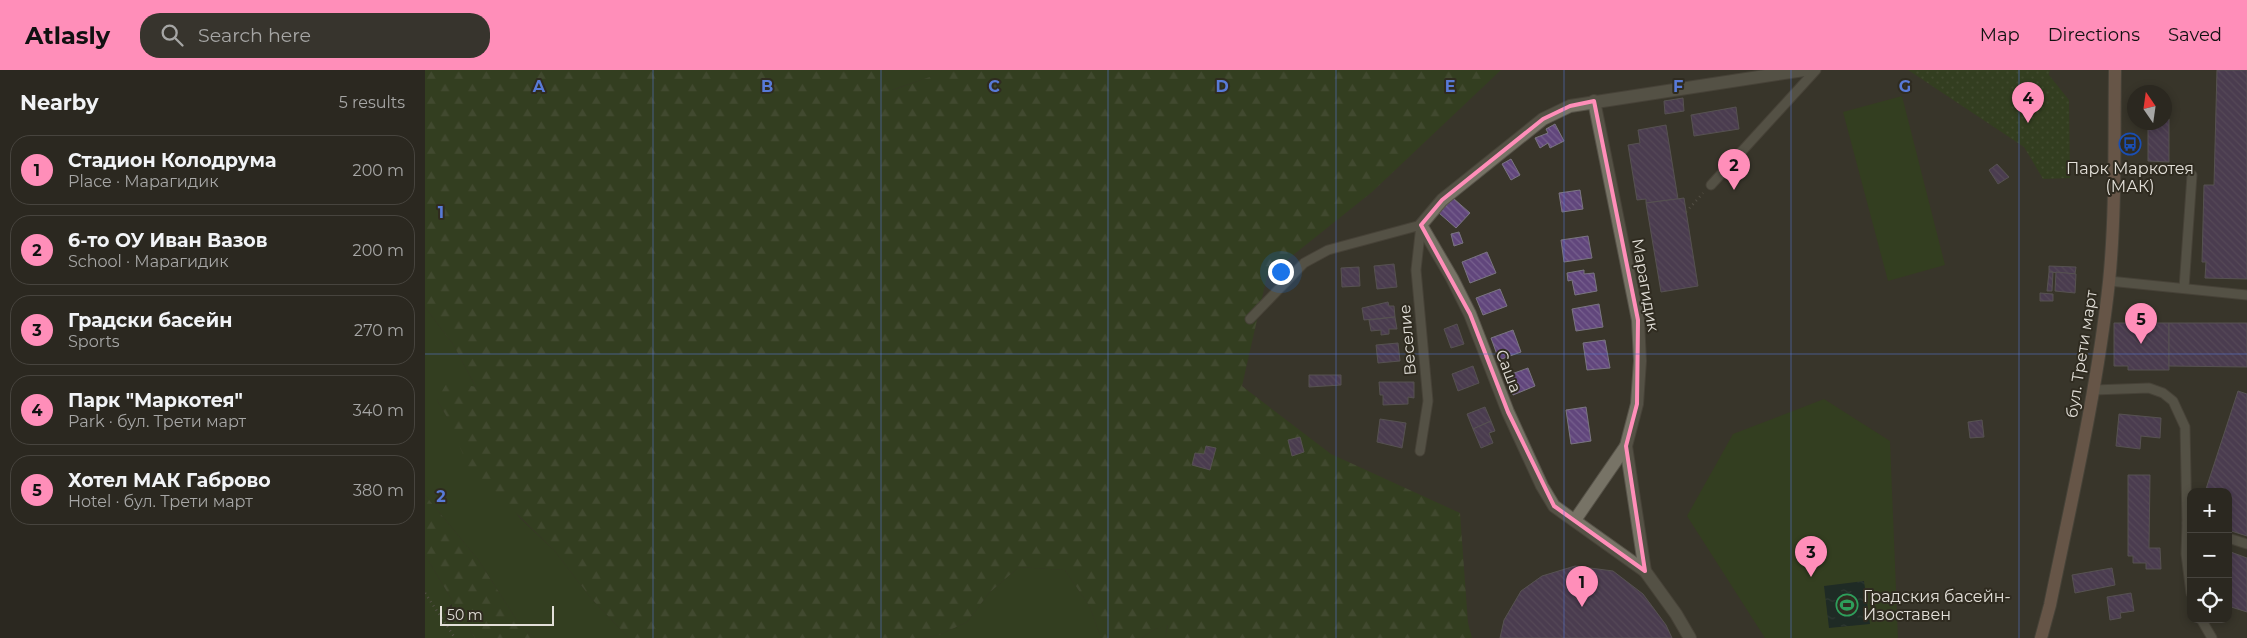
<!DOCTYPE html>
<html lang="en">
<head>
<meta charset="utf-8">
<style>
	body { margin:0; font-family:Montserrat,sans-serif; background:#37342d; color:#f1f3f6 }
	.controls { position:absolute; right:15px; bottom:15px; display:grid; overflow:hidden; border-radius:10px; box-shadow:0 2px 8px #0003 }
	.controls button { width:45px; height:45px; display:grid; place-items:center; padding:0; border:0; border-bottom:1px solid #47443e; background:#2b2820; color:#f1f3f6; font:25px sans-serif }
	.compass { position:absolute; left:1702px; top:15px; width:45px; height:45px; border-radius:50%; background:#2b2820; box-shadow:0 2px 8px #0003; rotate:347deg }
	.scale { position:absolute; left:15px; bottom:12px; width:114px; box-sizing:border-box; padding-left:5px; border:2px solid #e2dfd8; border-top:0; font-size:14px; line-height:18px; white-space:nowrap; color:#e2dfd8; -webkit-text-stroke:4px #2f2b20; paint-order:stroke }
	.you { position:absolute; left:855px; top:201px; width:18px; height:18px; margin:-12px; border:4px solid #fff; border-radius:50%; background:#1a73e8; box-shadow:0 0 0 8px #1a73e833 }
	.badge { display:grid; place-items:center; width:32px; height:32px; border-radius:50%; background:#ff8eb9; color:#111; font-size:16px; font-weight:700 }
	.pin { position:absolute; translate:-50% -41px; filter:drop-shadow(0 1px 2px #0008) }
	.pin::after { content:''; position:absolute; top:26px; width:18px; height:15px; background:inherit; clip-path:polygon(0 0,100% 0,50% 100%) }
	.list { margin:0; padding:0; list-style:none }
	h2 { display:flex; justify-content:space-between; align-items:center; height:65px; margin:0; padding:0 20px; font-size:21px }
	h2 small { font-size:16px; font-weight:400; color:#a6a6a5 }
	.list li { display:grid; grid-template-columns:32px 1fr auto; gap:15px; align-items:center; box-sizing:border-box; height:70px; margin:0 10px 10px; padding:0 10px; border:1px solid #47443e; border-radius:20px }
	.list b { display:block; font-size:19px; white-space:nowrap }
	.list p { margin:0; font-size:16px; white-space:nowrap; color:#a6a6a5 }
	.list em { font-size:16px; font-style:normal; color:#a6a6a5 }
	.icon { flex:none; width:28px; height:28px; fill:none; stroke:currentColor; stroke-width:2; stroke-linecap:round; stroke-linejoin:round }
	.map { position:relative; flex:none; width:1822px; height:568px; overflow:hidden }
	header { display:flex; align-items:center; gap:30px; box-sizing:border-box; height:70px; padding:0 25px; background:#ff8eb9; color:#111 }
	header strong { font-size:24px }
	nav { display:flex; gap:28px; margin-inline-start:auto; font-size:18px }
	.search { width:350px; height:45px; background:#37342d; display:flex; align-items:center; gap:12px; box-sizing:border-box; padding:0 18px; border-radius:20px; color:#a6a6a5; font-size:19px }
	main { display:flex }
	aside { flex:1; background:#2b2820 }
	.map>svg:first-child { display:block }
</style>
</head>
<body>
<header>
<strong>Atlasly</strong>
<div class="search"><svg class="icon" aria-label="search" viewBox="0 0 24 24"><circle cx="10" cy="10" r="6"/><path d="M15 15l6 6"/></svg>Search here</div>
<nav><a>Map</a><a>Directions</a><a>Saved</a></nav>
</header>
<main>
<aside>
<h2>Nearby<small>5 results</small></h2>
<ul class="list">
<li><span class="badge">1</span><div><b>Стадион Колодрума</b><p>Place · Марагидик</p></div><em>200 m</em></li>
<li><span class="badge">2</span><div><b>6-то ОУ Иван Вазов</b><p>School · Марагидик</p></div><em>200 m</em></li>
<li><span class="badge">3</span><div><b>Градски басейн</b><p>Sports</p></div><em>270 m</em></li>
<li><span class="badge">4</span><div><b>Парк &quot;Маркотея&quot;</b><p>Park · бул. Трети март</p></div><em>340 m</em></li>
<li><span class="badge">5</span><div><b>Хотел МАК Габрово</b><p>Hotel · бул. Трети март</p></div><em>380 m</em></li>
</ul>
</aside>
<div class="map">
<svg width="1822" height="568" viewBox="0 0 1822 568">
	<defs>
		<pattern id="forest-firs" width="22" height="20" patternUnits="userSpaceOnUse" patternTransform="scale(1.25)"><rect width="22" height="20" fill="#2e4915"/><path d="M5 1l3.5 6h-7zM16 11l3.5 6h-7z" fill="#4c6336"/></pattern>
		<pattern id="park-dots" width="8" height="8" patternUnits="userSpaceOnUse" patternTransform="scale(1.25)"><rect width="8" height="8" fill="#2e4915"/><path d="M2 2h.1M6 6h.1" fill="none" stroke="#4c6336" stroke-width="1.8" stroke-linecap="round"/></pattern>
		<pattern id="water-ripples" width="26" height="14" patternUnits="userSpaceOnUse" patternTransform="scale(1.25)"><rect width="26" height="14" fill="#001f1f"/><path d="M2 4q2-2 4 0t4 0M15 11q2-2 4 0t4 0" fill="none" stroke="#253f3f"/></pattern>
		<pattern id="building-back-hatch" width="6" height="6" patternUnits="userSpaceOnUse" patternTransform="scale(1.25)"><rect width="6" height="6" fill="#61467c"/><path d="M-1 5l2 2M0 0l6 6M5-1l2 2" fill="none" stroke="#77608e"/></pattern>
	</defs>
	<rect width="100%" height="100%" fill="#39352a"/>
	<g fill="#2e4915">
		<path d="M458,0H517L514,4L467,20Z"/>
		<path d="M1477,26L1520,195L1463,211L1418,42Z"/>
		<path d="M0,237L28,274L51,317L12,330L22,347L95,448L129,480L166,528L204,568H110L96,557L54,491L0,425Z"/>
		<path d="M1399,329L1465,371L1473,568H1340L1262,446L1308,364Z"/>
		<path d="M0,485L50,568H0Z"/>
		<path d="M594,497L640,500L665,537L676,568H497L514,565L542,552L564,523Z"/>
		<path d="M743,554L740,568H716L730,559Z"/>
	</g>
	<g fill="url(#forest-firs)">
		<path d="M0,0H458L468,20L513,4L517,0H1076L947,122L842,206L817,316L906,384L1035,443L1043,553L1047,568H740L743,555L730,559L716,568H676L665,537L640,500L594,497L564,523L542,552L514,565L497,568H204L166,528L129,480L43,396L22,347L12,330L23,311L51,317L28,274L0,237Z"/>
		<path d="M0,425L54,491L96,557L110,568H50L0,485Z"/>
	</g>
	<path fill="url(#park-dots)" d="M1483,0H1625L1624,5L1644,30L1645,108L1618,109L1599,77Z"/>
	<path fill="url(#water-ripples)" d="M1439,511L1445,554L1404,558L1399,516Z"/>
	<g fill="url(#building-back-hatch)" stroke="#7a7581">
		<path d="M1792,0H1822V209L1780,208L1781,192H1777L1779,115H1789Z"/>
		<path d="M1258,28L1259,41L1240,44L1239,31Z"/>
		<path d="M1311,37L1314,59L1269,66L1266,45Z"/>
		<path d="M1740,49H1744V92L1723,91V52H1740Z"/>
		<path d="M1130,54L1139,71L1125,78L1123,73L1115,78L1110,68L1123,63L1121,59Z"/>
		<path d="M1241,55L1253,129L1221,133V129L1212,130L1203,75L1215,73L1213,60Z"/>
		<path d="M1086,89L1095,105L1086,110L1077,94Z"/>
		<path d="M1572,94L1584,107L1573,114L1564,100Z"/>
		<path d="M1155,120L1158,139L1137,142L1134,123Z"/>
		<path d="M1028,128L1045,143L1031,158L1014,143Z"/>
		<path d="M1259,128L1273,216L1236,222L1221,133Z"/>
		<path d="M1034,162L1038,173L1029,176L1026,164Z"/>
		<path d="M1163,166L1167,188L1139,192L1136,170Z"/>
		<path d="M1062,182L1071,203L1045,213L1037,192Z"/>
		<path d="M969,194L972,217L952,219L949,196Z"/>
		<path d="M1624,196L1651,197L1650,204L1624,202Z"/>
		<path d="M934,197L935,216L917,217L916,198Z"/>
		<path d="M1159,200V204L1169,203L1172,221L1150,225L1147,210L1143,211L1142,203Z"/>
		<path d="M1624,202H1628L1627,221H1622Z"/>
		<path d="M1631,202L1651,204L1650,223L1630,221Z"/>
		<path d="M1075,219L1082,236L1058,245L1051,228Z"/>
		<path d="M1615,223L1628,224V231H1615Z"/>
		<path d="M963,232L964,236H969L970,247L939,250L937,238Z"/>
		<path d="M1174,234L1178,257L1151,261L1147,239Z"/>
		<path d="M970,247L972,259H964V264L956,265V260L946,261L944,250Z"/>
		<path d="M1689,253H1744V300H1703V296H1689Z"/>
		<path d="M1744,253H1822V297L1744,296Z"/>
		<path d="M1032,254L1039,274L1026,278L1019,259Z"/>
		<path d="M1088,260L1096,282L1074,290L1066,268Z"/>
		<path d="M1180,270L1185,298L1162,300L1158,273Z"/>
		<path d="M973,273L975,291L953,293L951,275Z"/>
		<path d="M1048,296L1054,313L1033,321L1027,304Z"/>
		<path d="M1103,298L1110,316L1088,325L1081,306Z"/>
		<path d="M884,305H916V315L884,317Z"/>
		<path d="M954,312H989V328L983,327V334L958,335V325H955Z"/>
		<path d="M1813,321L1822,324V466L1803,460L1807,449L1803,448V422H1780Z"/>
		<path d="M1060,337L1066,351L1048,359L1042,344Z"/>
		<path d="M1161,337L1166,371L1146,374L1141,340Z"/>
		<path d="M1694,344L1736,348L1735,368L1716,366L1715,379L1691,376Z"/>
		<path d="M955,349L981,353L977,378L952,372Z"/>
		<path d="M1557,350L1559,367L1545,368L1543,352Z"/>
		<path d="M1066,351L1070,361L1064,363L1068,373L1056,378L1048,359Z"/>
		<path d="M875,367L879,382L867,386L863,370Z"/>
		<path d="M781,376L791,378L785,400L767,395L770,383L779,384Z"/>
		<path d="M1703,405H1725L1724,478H1735L1736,499H1721V493H1708V486H1703Z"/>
		<path d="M1803,481L1822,488V542L1803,536Z"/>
		<path d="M1150,496L1188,501L1218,524L1241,555L1247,568H1075L1079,550L1096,521L1117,506Z"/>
		<path d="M1687,498L1690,515L1650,523L1647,505Z"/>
		<path d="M1706,523L1709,541L1695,543L1696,548L1685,550L1682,527Z"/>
	</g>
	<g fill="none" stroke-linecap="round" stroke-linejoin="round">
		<g stroke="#575349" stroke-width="11">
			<g id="lane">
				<path d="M1286,115L1391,0"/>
				<path d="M1684,211L1822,225"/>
				<path d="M1759,218L1767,105"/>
				<path d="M825,249L879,193L903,180L996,155L991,200L1003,331L995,381"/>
				<path d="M1669,320L1724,318L1738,323L1748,331L1760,357L1762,453L1766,454"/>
				<path d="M1762,453L1761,484L1766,523"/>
				<path d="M1803,468L1822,474"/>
				<path d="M1776,549L1787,568"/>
			</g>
		</g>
		<g stroke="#575349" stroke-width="14">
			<g id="street">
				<path d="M1201,376L1220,501"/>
				<path d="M1150,450L1201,376L1212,334L1215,291L1213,250L1169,31"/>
				<path d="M1265,568L1251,544L1220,501L1129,436L1117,416L1083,342L1045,244L1027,208L996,155L1017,130L1118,49L1145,36L1379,0"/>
			</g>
		</g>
		<g stroke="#575349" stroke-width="14">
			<path id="secondary" d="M1616,568L1625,535C1647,428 1672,321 1684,212C1691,142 1689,70 1690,0"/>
		</g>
		<g stroke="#747167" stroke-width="2.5" stroke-dasharray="1 4" stroke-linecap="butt">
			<path d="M1261,142L1278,123"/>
			<path d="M0,523L30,568"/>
		</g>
		<use href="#lane" stroke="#777366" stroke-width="9"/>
		<use href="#street" stroke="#777366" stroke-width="12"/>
		<use href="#secondary" stroke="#9d7d6c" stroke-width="12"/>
	</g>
	<path d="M0 0H1822V568H0ZM1169,31L1213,250L1212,334L1201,376L1220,501L1129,436L1083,342L1045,244L996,155L1017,130L1118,49L1145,36Z" fill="#39352a" fill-opacity=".55" fill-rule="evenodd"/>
	<path fill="none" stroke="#ff8eb9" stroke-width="4" stroke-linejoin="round" d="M1169,31L1213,250L1212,334L1201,376L1220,501L1129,436L1083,342L1045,244L996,155L1017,130L1118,49L1145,36Z"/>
	<path fill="none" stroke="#587ad8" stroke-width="1" stroke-opacity="0.55" d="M228,0V568M456,0V568M683,0V568M911,0V568M1139,0V568M1366,0V568M1594,0V568M0,284H1822"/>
	<defs>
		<g id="bus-ring" transform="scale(1.125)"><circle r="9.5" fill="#2f2b20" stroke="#1a4fb4" stroke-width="1.5"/><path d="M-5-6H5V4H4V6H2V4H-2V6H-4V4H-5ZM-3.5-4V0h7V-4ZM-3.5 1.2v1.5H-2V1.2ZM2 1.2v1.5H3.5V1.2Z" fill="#1a4fb4"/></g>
		<g id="stadium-ring" transform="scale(1.125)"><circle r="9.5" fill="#2f2b20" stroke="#2e9e5b" stroke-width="1.5"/><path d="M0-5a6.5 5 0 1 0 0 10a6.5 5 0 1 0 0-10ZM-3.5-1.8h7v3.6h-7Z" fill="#2e9e5b"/></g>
	</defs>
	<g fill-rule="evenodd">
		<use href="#bus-ring" x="1705" y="74"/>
		<use href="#stadium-ring" x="1422" y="535"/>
	</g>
	<g text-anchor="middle" stroke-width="4" stroke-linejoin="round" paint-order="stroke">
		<g font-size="16" fill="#e2dfd8" stroke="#2f2b20">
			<text x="1705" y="104">Парк Маркотея<tspan x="1705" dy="18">(МАК)</tspan></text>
			<text x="1438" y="532" text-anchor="start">Градския басейн-<tspan x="1438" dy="18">Изоставен</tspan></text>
		</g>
		<g font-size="16" fill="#e2dfd8" stroke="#2f2b20">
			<text transform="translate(1221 215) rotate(80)" y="6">Марагидик</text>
			<text transform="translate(982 270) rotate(-95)" y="6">Веселие</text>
			<text transform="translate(1656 284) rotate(-81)" y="6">бул. Трети март</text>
			<text transform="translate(1084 301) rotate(69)" y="6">Саша</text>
		</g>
	</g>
	<g font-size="16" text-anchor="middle" font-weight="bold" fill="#587ad8" stroke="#2f2b20" stroke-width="4" stroke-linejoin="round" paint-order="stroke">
		<text x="114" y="22">A</text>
		<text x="342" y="22">B</text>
		<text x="569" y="22">C</text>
		<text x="797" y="22">D</text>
		<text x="1025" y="22">E</text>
		<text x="1253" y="22">F</text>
		<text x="1480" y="22">G</text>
		<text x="16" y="148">1</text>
		<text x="16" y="432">2</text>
	</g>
</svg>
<div class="controls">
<button>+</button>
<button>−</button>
<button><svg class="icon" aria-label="locate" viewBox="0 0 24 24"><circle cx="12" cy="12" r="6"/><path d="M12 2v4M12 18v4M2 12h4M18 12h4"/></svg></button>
</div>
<svg class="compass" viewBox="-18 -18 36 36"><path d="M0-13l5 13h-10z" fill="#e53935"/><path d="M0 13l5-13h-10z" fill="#a6a6a5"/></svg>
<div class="scale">50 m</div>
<div class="you"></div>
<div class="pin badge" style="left:1157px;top:537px">1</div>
<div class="pin badge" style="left:1309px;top:120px">2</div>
<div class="pin badge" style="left:1386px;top:507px">3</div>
<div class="pin badge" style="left:1603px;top:53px">4</div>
<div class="pin badge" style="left:1716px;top:274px">5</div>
</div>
</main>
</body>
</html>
